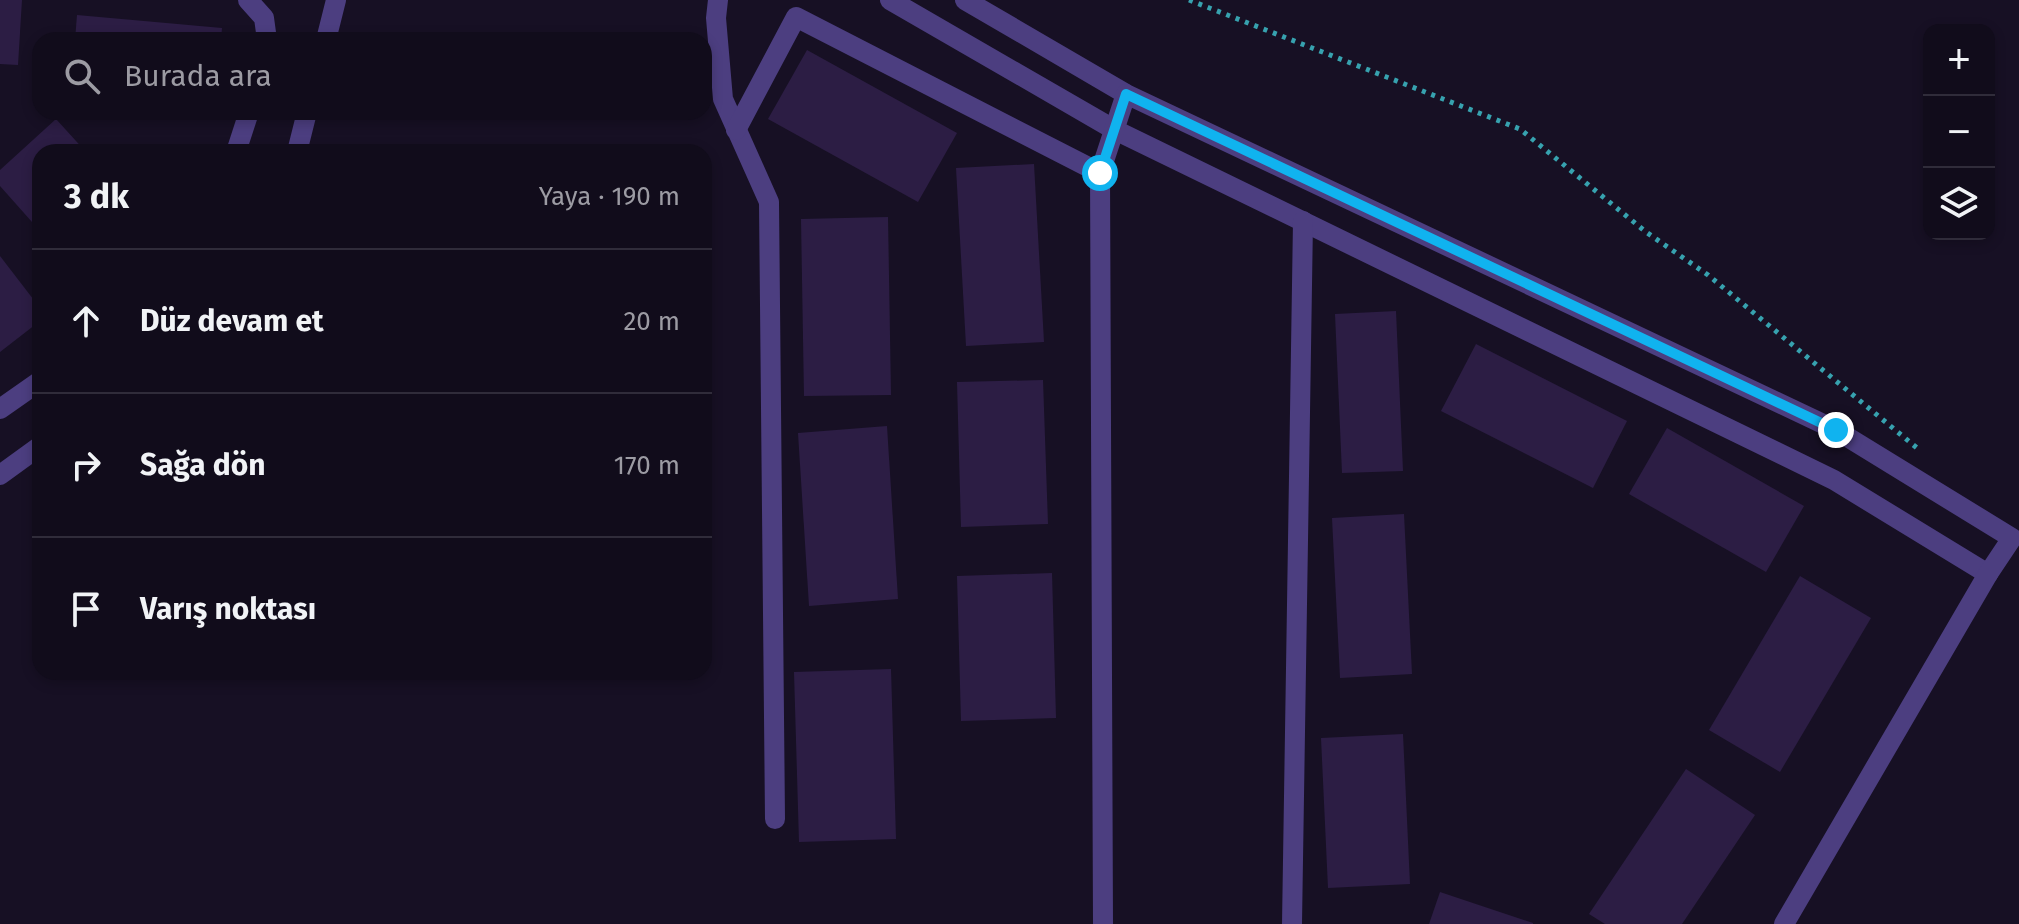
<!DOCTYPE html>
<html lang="tr">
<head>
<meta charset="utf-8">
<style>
	body { margin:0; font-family:"Fira Sans",sans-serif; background:#1a1524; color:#f1f3f6 }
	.controls { position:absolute; right:24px; top:24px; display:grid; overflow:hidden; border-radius:16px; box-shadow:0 4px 12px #0003 }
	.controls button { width:72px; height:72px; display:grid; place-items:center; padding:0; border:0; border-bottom:2px solid #302c3a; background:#110c1b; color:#f1f3f6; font:40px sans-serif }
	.stop { position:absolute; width:24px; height:24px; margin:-18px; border:6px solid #10b3ef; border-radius:50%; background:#fff }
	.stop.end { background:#10b3ef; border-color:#fff; box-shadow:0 2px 8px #0008 }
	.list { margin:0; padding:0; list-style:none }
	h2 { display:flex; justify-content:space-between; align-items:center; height:104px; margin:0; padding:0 32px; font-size:34px }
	h2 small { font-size:26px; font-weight:400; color:#9c9ba3 }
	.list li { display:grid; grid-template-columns:52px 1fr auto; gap:24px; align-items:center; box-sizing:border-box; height:144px; padding:0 32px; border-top:2px solid #302c3a }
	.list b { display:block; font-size:30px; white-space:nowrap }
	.list em { font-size:26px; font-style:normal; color:#9c9ba3 }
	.icon { flex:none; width:44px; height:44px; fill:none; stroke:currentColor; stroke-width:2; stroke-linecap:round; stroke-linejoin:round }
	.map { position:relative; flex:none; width:2019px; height:924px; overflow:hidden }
	.search { position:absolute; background:#110c1b; box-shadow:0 4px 12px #0003; left:32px; top:32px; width:680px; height:88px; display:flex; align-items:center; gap:20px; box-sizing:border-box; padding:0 28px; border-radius:24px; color:#9c9ba3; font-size:30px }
	.panel { position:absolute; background:#110c1b; box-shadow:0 4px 12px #0003; left:32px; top:144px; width:680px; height:536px; border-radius:24px }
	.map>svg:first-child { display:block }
</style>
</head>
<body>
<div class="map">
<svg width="2019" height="924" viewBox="0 0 2019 924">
	<rect width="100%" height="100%" fill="#171024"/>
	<g fill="#2c1d44">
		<path d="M0,0H22L18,65L0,64Z"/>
		<path d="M77,15L222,28L221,40H75Z"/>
		<path d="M807,50L957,133L918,202L768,119Z"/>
		<path d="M56,119L86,152H40V231L0,186V170Z"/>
		<path d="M1034,164L1044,342L966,346L956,168Z"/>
		<path d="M888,217L891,395L804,396L801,219Z"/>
		<path d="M0,256L40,308V321L0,352Z"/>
		<path d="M1396,311L1403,471L1342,473L1335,314Z"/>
		<path d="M1476,344L1627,421L1593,488L1441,411Z"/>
		<path d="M1043,380L1048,524L961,527L957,382Z"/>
		<path d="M887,426L898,599L809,606L798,433Z"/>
		<path d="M1667,428L1804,506L1766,572L1629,494Z"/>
		<path d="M1404,514L1412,674L1340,678L1332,518Z"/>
		<path d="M1052,573L1056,718L961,721L957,576Z"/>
		<path d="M1800,576L1871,618L1780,772L1709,730Z"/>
		<path d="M891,669L896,839L799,842L794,672Z"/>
		<path d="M1403,734L1410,884L1328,888L1321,738Z"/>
		<path d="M1686,769L1755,815L1682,924H1605L1589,914Z"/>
		<path d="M1440,892L1533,923V924H1429Z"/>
	</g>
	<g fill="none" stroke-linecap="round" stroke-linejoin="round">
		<path stroke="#37a2af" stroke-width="5" stroke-dasharray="4 6" stroke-linecap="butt" d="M1189,0L1520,129L1646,232L1708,275L1917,448"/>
		<g stroke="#4c3e80" stroke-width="20">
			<path d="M248,0L264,18L267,40"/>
			<path d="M718,0L716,18L723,99L769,202L775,819"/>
			<path d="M890,0L1115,130L1834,480L1988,574"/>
			<path d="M965,0L1126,94L1836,430L2012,538L1988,574L1784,924"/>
			<path d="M326,40L336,0"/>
			<path d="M736,130L796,17L1100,173"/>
			<path d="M236,152L249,112"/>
			<path d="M297,152L307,112"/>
			<path d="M0,409L40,381"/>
			<path d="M0,475L40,446"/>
			<path d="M1103,924L1100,173L1126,94"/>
			<path d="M1292,924L1303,221"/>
		</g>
	</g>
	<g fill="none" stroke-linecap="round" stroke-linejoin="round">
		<path stroke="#10b3ef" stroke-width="10" d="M1100,173L1126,94L1836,430"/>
	</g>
</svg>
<div class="controls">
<button>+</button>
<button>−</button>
<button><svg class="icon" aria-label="layers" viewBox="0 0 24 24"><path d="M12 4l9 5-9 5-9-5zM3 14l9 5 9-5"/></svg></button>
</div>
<div class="stop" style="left:1100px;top:173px"></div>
<div class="stop end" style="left:1836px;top:430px"></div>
<div class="search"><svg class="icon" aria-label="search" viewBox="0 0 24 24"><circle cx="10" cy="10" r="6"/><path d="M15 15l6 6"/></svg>Burada ara</div>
<section class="panel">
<h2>3 dk<small>Yaya · 190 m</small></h2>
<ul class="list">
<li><svg class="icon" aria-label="ahead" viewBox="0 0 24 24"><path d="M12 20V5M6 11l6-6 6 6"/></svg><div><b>Düz devam et</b></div><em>20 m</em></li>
<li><svg class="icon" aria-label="right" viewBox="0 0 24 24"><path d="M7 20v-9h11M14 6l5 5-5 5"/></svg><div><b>Sağa dön</b></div><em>170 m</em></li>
<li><svg class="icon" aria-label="arrive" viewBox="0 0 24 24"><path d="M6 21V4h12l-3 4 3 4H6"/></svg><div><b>Varış noktası</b></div></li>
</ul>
</section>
</div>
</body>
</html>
